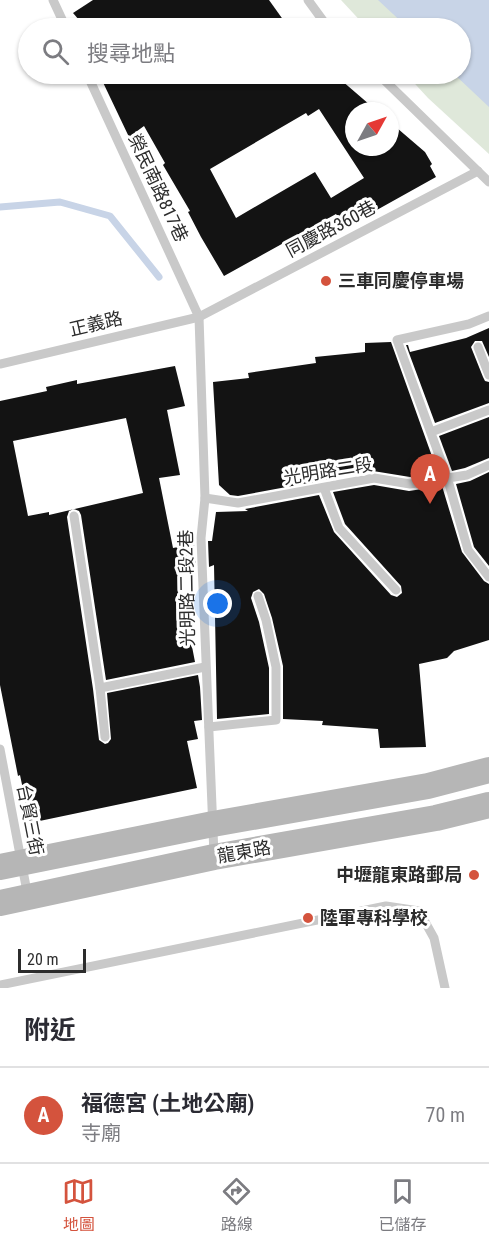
<!DOCTYPE html>
<html lang="zh-TW">
<head>
<meta charset="utf-8">
<style>
	body { margin:0; font-family:"Roboto Condensed","Noto Sans TC",sans-serif; background:#f7f7f7; color:#2b2b33 }
	.compass { position:absolute; left:345px; top:102px; width:54px; height:54px; border-radius:50%; background:#fff; box-shadow:0 2px 4px #0004; rotate:50deg }
	.scale { position:absolute; left:18px; bottom:15px; width:68px; box-sizing:border-box; padding-left:6px; border:3px solid #2c2c2c; border-top:0; font-size:16px; line-height:21px; white-space:nowrap; color:#2c2c2c; -webkit-text-stroke:4px #fff; paint-order:stroke }
	.you { position:absolute; left:218px; top:604px; width:21px; height:21px; margin:-15px; border:4px solid #fff; border-radius:50%; background:#1a73e8; box-shadow:0 0 0 9px #1a73e833 }
	.badge { display:grid; place-items:center; width:39px; height:39px; border-radius:50%; background:#d4533d; color:#fff; font-size:20px; font-weight:700 }
	.pin { position:absolute; translate:-50% -50px; filter:drop-shadow(0 2px 3px #0008) }
	.pin::after { content:''; position:absolute; top:32px; width:21px; height:18px; background:inherit; clip-path:polygon(0 0,100% 0,50% 100%) }
	.list { margin:0; padding:0; list-style:none }
	h2 { display:flex; justify-content:space-between; align-items:center; height:78px; margin:0; padding:0 24px; font-size:26px }
	h2 small { font-size:20px; font-weight:400; color:#7c7c81 }
	.list li { display:grid; grid-template-columns:39px 1fr auto; gap:18px; align-items:center; box-sizing:border-box; height:96px; padding:0 24px; border-top:2px solid #e1e1e2 }
	.list b { display:block; font-size:22px; white-space:nowrap }
	.list p { margin:0; font-size:20px; white-space:nowrap; color:#7c7c81 }
	.list em { font-size:20px; font-style:normal; color:#7c7c81 }
	.icon { flex:none; width:33px; height:33px; fill:none; stroke:currentColor; stroke-width:2; stroke-linecap:round; stroke-linejoin:round }
	.map { position:relative; flex:none; width:489px; height:988px; overflow:hidden }
	.search { position:absolute; background:#fff; box-shadow:0 2px 4px #0004; left:18px; right:18px; top:18px; height:66px; display:flex; align-items:center; gap:15px; box-sizing:border-box; padding:0 21px; border-radius:33px; color:#7c7c81; font-size:22px }
	.sheet { height:174px; background:#fff }
	nav { display:flex; justify-content:space-around; align-items:center; box-sizing:border-box; height:84px; border-top:2px solid #e1e1e2; background:#fff; font-size:16px; color:#7c7c81 }
	nav a { display:grid; justify-items:center; gap:3px }
	nav .on { color:#d4533d }
	.map>svg:first-child { display:block }
</style>
</head>
<body>
<div class="map">
<svg width="489" height="988" viewBox="0 0 489 988">
	<rect width="100%" height="100%" fill="#fff"/>
	<path fill="#dfe8da" d="M341,0H489V154L428,98L406,74H460V28H367Z"/>
	<path fill="#c8d4e7" d="M378,0H489V107L454,74H460V28H408Z"/>
	<g fill="none" stroke-linecap="round" stroke-linejoin="round">
		<path stroke="#c8d4e7" stroke-width="7" d="M0,207L60,202L110,216L159,277"/>
	</g>
	<g fill="#131313" fill-rule="evenodd">
		<path d="M93,0H269L289,28H86L73,13Z"/>
		<path d="M99,74H265L272,82L288,74H334L377,111H354V147H390V122L425,152L432,164L430,166L436,177L375,211L371,203L341,221L336,214L224,276L201,237L188,212L190,211L163,165L165,163L144,126L129,137ZM319,109L364,178L331,198L315,172L236,218L210,169L306,113L308,116Z"/>
		<path d="M489,328V357L482,341H475L471,347L483,377L485,381L489,382V403L435,423L406,345H408L410,352L466,338Z"/>
		<path d="M391,342L438,473L410,477L373,471L238,496L230,495L219,485L213,382L249,378L248,373L316,363L315,357L365,352V343Z"/>
		<path d="M175,366L185,406L167,410L180,475L159,478L173,548L194,544L196,570L178,574L195,662L106,680L81,515L79,511L74,509L69,511L67,517L93,689L99,740L105,744L108,743L111,739L107,693L198,675L200,687L202,720L194,721L198,739L187,741L197,788L30,823L20,775L18,776L0,685V401L47,391L46,387L77,380V384ZM126,418L143,493L49,515V512L28,516L13,441Z"/>
		<path d="M489,417V458L465,468L452,471L439,436Z"/>
		<path d="M489,472V566L474,547L456,484L470,481Z"/>
		<path d="M374,485L409,491L442,486L462,552L484,581L489,584V640L454,651L447,658L419,664L426,747L380,748L378,729L322,725L323,721L283,719V666L272,618L264,594L259,589L253,592L251,598L259,622L269,668V714L217,719L214,565L209,567L208,541H212L216,512L248,511L245,509L319,495L334,532L391,595L397,597L402,593L401,586L345,524L333,492Z"/>
	</g>
	<g fill="none" stroke-linecap="round" stroke-linejoin="round">
		<g stroke="#c9c9c9" stroke-width="9">
			<path d="M53,0L66,28"/>
			<path d="M308,0L324,22L331,28"/>
			<path d="M87,74L199,317L205,498L201,538L214,855"/>
			<path d="M378,74L489,182"/>
			<path d="M489,316L469,324L397,340L447,477L468,550L489,577"/>
			<path d="M478,347L489,375"/>
			<path d="M0,364L199,317L478,171"/>
			<path d="M431,432L489,410"/>
			<path d="M324,488L339,528L396,590"/>
			<path d="M205,498L238,503L374,478L410,484L467,475L489,465"/>
			<path d="M74,516L100,688L105,737"/>
			<path d="M100,688L205,667"/>
			<path d="M209,727L276,720V667L266,620L258,596"/>
			<path d="M0,749L28,897"/>
			<path d="M0,985L386,906L419,911L434,938L445,988"/>
		</g>
		<g stroke="#b6b6b6" stroke-width="26">
			<path d="M0,867L213,824L428,786L489,770"/>
			<path d="M0,903L214,857L436,818L489,805"/>
		</g>
	</g>
	<g fill="#d4533d" stroke="#fff" stroke-width="2">
		<circle cx="326" cy="281" r="6"/>
		<circle cx="474" cy="875" r="6"/>
		<circle cx="308" cy="918" r="6"/>
	</g>
	<g text-anchor="middle" stroke-width="6" stroke-linejoin="round" paint-order="stroke">
		<g font-size="18" fill="#2c2c2c" stroke="#fff">
			<text transform="translate(158 188) rotate(65)" y="6">榮民南路817巷</text>
			<text transform="translate(331 229) rotate(-28)" y="6">同慶路360巷</text>
			<text transform="translate(96 324) rotate(-13)" y="6">正義路</text>
			<text transform="translate(328 471) rotate(-9)" y="6">光明路二段</text>
			<text transform="translate(187 588) rotate(-91)" y="6">光明路二段2巷</text>
			<text transform="translate(30 820) rotate(79)" y="6">台貿三街</text>
			<text transform="translate(244 852) rotate(-10)" y="6">龍東路</text>
		</g>
		<g font-size="18" font-weight="bold" fill="#2c2c2c" stroke="#fff" text-anchor="start">
			<text x="338" y="287">三車同慶停車場</text>
			<text x="462" y="881" text-anchor="end">中壢龍東路郵局</text>
			<text x="320" y="924">陸軍專科學校</text>
		</g>
	</g>
</svg>
<svg class="compass" viewBox="-18 -18 36 36"><path d="M0-13l5 13h-10z" fill="#e53935"/><path d="M0 13l5-13h-10z" fill="#7c7c81"/></svg>
<div class="scale">20 m</div>
<div class="you"></div>
<div class="pin badge" style="left:430px;top:504px">A</div>
<div class="search"><svg class="icon" aria-label="search" viewBox="0 0 24 24"><circle cx="10" cy="10" r="6"/><path d="M15 15l6 6"/></svg>搜尋地點</div>
</div>
<section class="sheet">
<h2>附近<small></small></h2>
<ul class="list">
<li><span class="badge">A</span><div><b>福德宮 (土地公廟)</b><p>寺廟</p></div><em>70 m</em></li>
</ul>
</section>
<nav>
<a class="on"><svg class="icon" aria-label="map" viewBox="0 0 24 24"><path d="M3 6l6-2 6 2 6-2v14l-6 2-6-2-6 2zM9 4v14M15 6v14"/></svg>地圖</a>
<a><svg class="icon" aria-label="directions" viewBox="0 0 24 24"><path d="M12 3l9 9-9 9-9-9zM9 14v-3h6M13 9l2 2-2 2"/></svg>路線</a>
<a><svg class="icon" aria-label="saved" viewBox="0 0 24 24"><path d="M7 4h10v16l-5-4-5 4z"/></svg>已儲存</a>
</nav>
</body>
</html>
